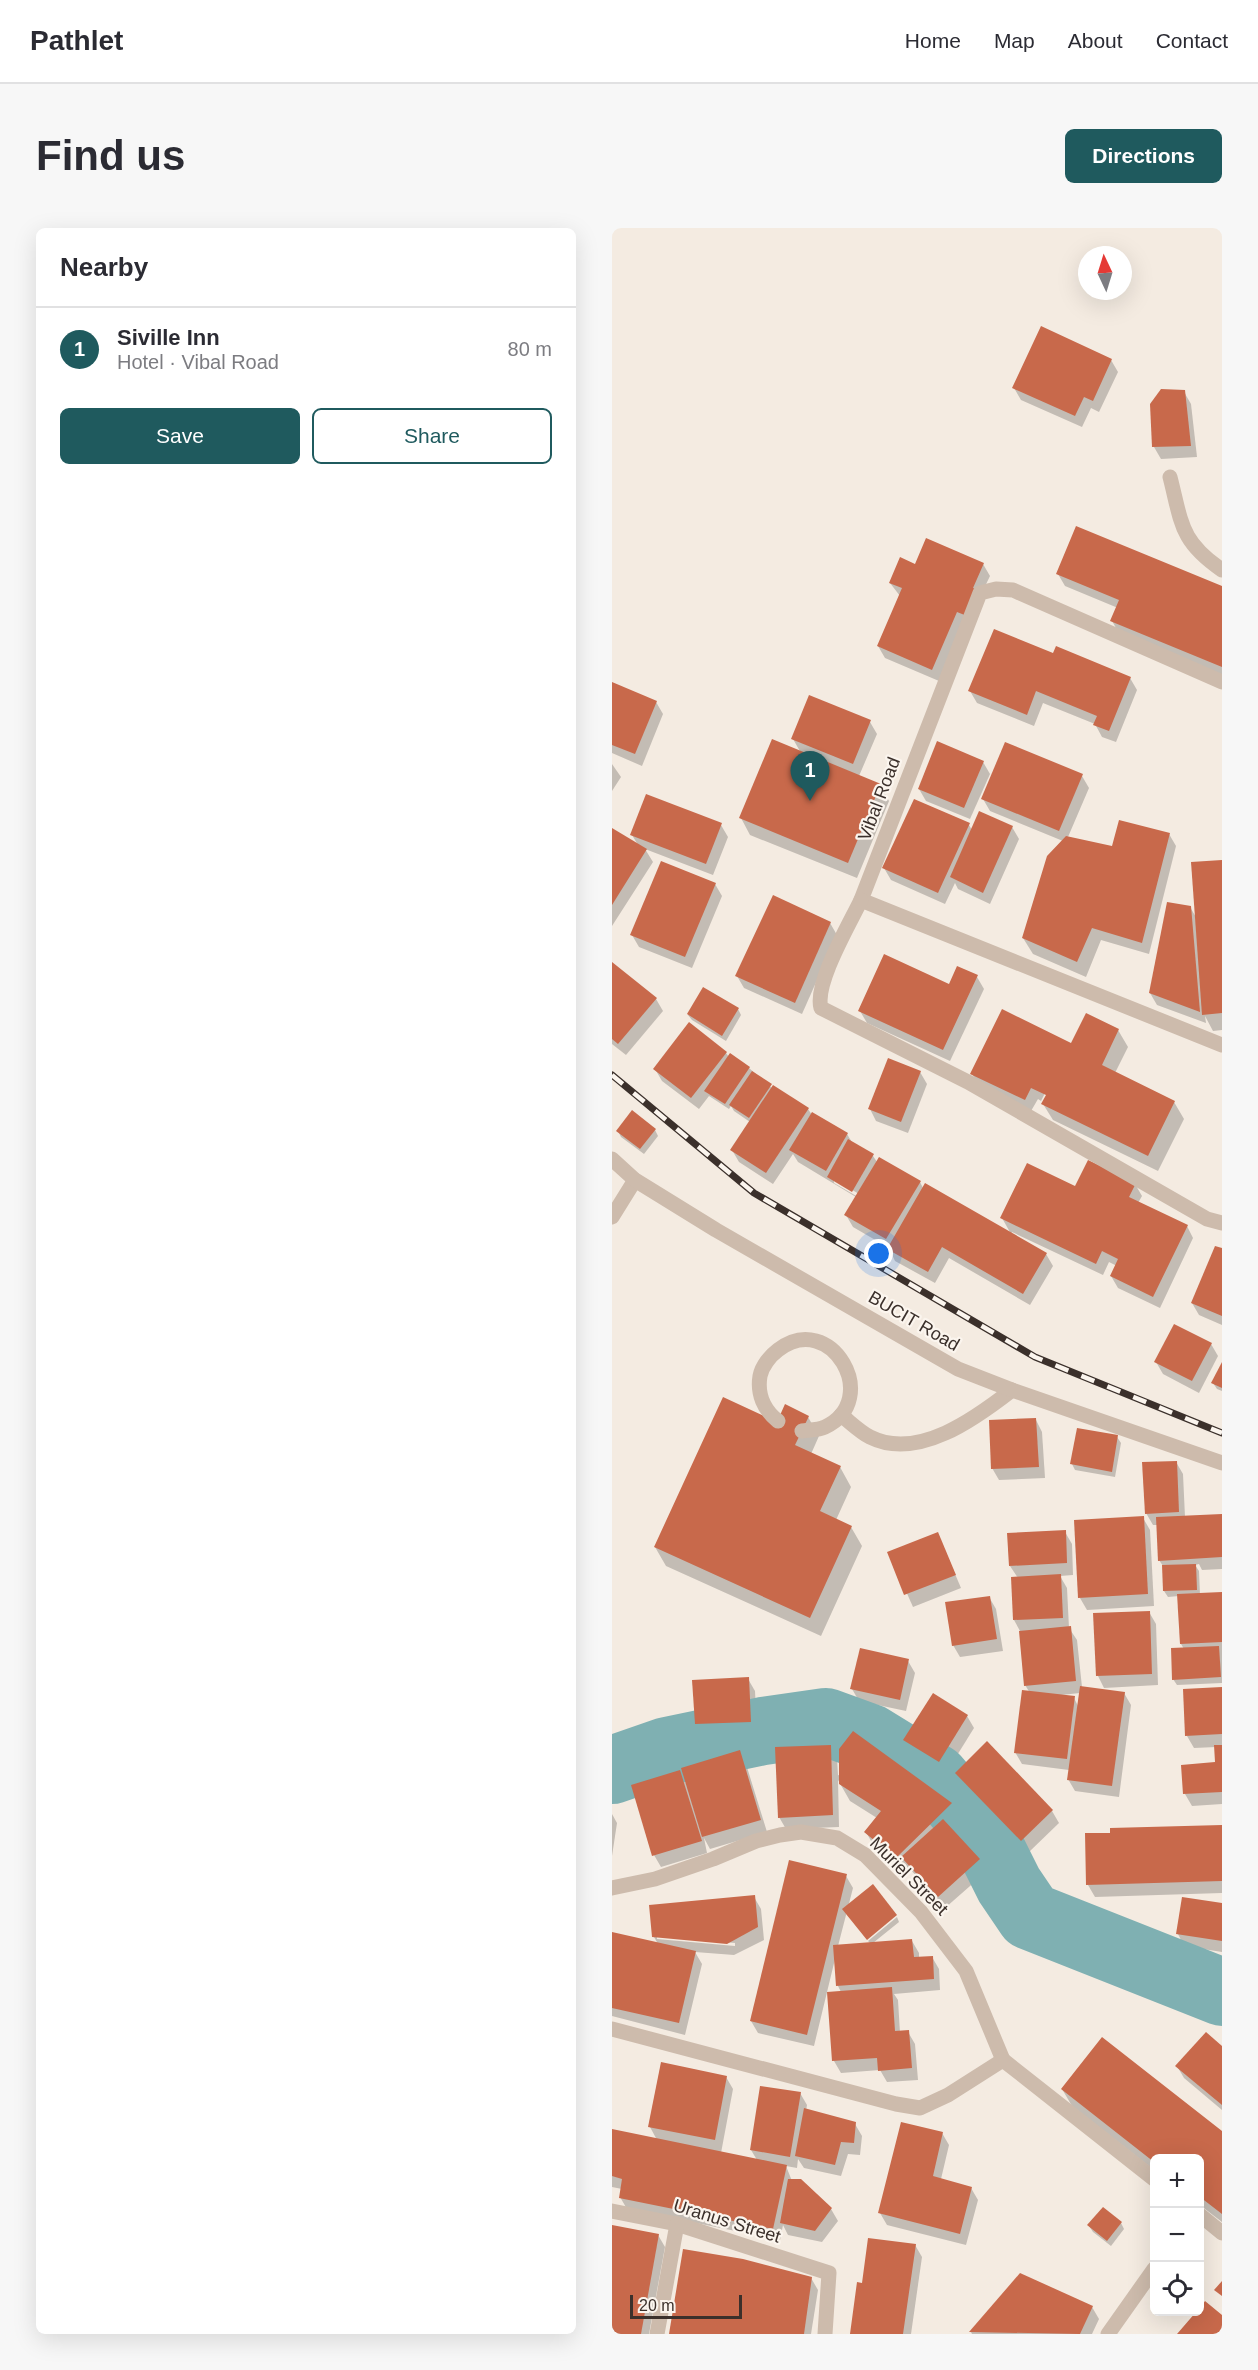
<!DOCTYPE html>
<html lang="en">
<head>
<meta charset="utf-8">
<style>
	body { margin:0; font-family:Arial,sans-serif; background:#f7f7f7; color:#2b2b33 }
	.controls { position:absolute; right:18px; bottom:18px; display:grid; overflow:hidden; border-radius:9px; box-shadow:0 6px 24px #0002 }
	.controls button { width:54px; height:54px; display:grid; place-items:center; padding:0; border:0; border-bottom:2px solid #e1e1e2; background:#fff; color:#2b2b33; font:30px sans-serif }
	.compass { position:absolute; left:466px; top:18px; width:54px; height:54px; border-radius:50%; background:#fff; box-shadow:0 6px 24px #0002; rotate:356deg }
	.scale { position:absolute; left:18px; bottom:15px; width:112px; box-sizing:border-box; padding-left:6px; border:3px solid #3b302b; border-top:0; font-size:16px; line-height:21px; white-space:nowrap; color:#3b302b; -webkit-text-stroke:4px #fbf5ee; paint-order:stroke }
	.you { position:absolute; left:267px; top:1026px; width:21px; height:21px; margin:-15px; border:4px solid #fff; border-radius:50%; background:#1a73e8; box-shadow:0 0 0 9px #1a73e833 }
	.badge { display:grid; place-items:center; width:39px; height:39px; border-radius:50%; background:#1f5a5e; color:#fff; font-size:20px; font-weight:700 }
	.pin { position:absolute; translate:-50% -50px; filter:drop-shadow(0 2px 3px #0008) }
	.pin::after { content:''; position:absolute; top:32px; width:21px; height:18px; background:inherit; clip-path:polygon(0 0,100% 0,50% 100%) }
	.list { margin:0; padding:0; list-style:none }
	h2 { display:flex; justify-content:space-between; align-items:center; height:78px; margin:0; padding:0 24px; font-size:26px }
	h2 small { font-size:20px; font-weight:400; color:#7c7c81 }
	.list li { display:grid; grid-template-columns:39px 1fr auto; gap:18px; align-items:center; box-sizing:border-box; height:84px; padding:0 24px; border-top:2px solid #e1e1e2 }
	.list b { display:block; font-size:22px; white-space:nowrap }
	.list p { margin:0; font-size:20px; white-space:nowrap; color:#7c7c81 }
	.list em { font-size:20px; font-style:normal; color:#7c7c81 }
	.actions { display:flex; gap:12px; padding:18px 24px }
	.actions a { flex:1; padding:14px 0; border:2px solid #1f5a5e; border-radius:9px; text-align:center; font-size:21px; color:#1f5a5e }
	.actions .main { background:#1f5a5e; color:#fff }
	.icon { flex:none; width:33px; height:33px; fill:none; stroke:currentColor; stroke-width:2; stroke-linecap:round; stroke-linejoin:round }
	.map { position:relative; flex:none; width:610px; height:2106px; overflow:hidden; border-radius:9px }
	header { display:flex; align-items:center; gap:36px; box-sizing:border-box; height:84px; padding:0 30px; background:#fff; border-bottom:2px solid #e1e1e2 }
	header strong { font-size:28px }
	nav { display:flex; gap:33px; margin-inline-start:auto; font-size:21px }
	.intro { display:flex; align-items:center; justify-content:space-between; box-sizing:border-box; height:144px; padding:0 36px }
	h1 { margin:0; font-size:42px }
	.button { padding:15px 27px; border-radius:9px; background:#1f5a5e; color:#fff; font-size:21px; font-weight:700 }
	main { display:flex; gap:36px; padding:0 36px }
	aside { flex:1; background:#fff; border-radius:9px; box-shadow:0 6px 24px #0002 }
	.map>svg:first-child { display:block }
</style>
</head>
<body>
<header>
<strong>Pathlet</strong>
<nav><a>Home</a><a>Map</a><a>About</a><a>Contact</a></nav>
</header>
<div class="intro"><h1>Find us</h1><a class="button">Directions</a></div>
<main>
<aside>
<h2>Nearby<small></small></h2>
<ul class="list">
<li><span class="badge">1</span><div><b>Siville Inn</b><p>Hotel · Vibal Road</p></div><em>80 m</em></li>
</ul>
<div class="actions"><a class="main">Save</a><a>Share</a></div>
</aside>
<div class="map">
<svg width="610" height="2106" viewBox="0 0 610 2106">
	<rect width="100%" height="100%" fill="#f4ebe1"/>
	<g fill="#0003" fill-rule="evenodd">
		<path d="M499,132L506,144L487,184L479,180L470,199L409,172L402,160Z"/>
		<path d="M572,164L579,176L585,229L549,231L542,219Z"/>
		<path d="M371,336L378,348L327,453L273,430L266,418L288,368L278,355L304,338Z"/>
		<path d="M446,346L610,360V448L507,405L500,393L506,380L453,358Z"/>
		<path d="M441,427L518,450L525,462L504,514L490,509L483,496L431,475L422,498L365,475L358,463Z"/>
		<path d="M0,456L44,474L51,486L30,538L0,525Z"/>
		<path d="M258,494L265,506L247,548L268,557L277,573L245,650L138,607L129,590L189,525L181,511Z"/>
		<path d="M371,534L378,546L358,591L314,573L307,561Z"/>
		<path d="M0,536L9,549L0,563Z"/>
		<path d="M470,548L477,560L456,609L499,619L557,606L564,618L537,726L489,712L474,749L421,726L411,710L451,613L378,583L371,571Z"/>
		<path d="M303,573L357,597L360,602L400,599L407,611L378,676L346,661L343,655L333,676L279,652L272,640Z"/>
		<path d="M109,597L116,609L101,647L33,621L41,634L0,698V602L26,617L20,607Z"/>
		<path d="M610,633V802L601,803L593,788L594,795L545,777L538,765L578,679L585,691Z"/>
		<path d="M103,656L110,668L80,740L27,719L20,707Z"/>
		<path d="M218,695L225,707L190,786L132,760L125,748Z"/>
		<path d="M0,736L44,771L51,783L14,827L0,816Z"/>
		<path d="M365,749L372,761L338,833L255,795L248,783Z"/>
		<path d="M126,781L129,787L114,813L80,792L76,787Z"/>
		<path d="M506,802L516,819L503,845L562,874L572,891L546,943L441,892L431,876L456,819L429,873L426,871L419,883L367,858L360,846Z"/>
		<path d="M114,825L117,829L137,840L160,860L196,881L200,887L235,906L241,916L261,928L265,934L308,954L311,960L399,1006L390,990L463,960L523,956L530,968L526,975L575,998L581,1010L548,1080L506,1060L499,1048L505,1038L497,1034L491,1047L400,1004L399,1006L434,1026L441,1038L418,1077L337,1030L323,1055L283,1033L277,1020L241,999L234,987L244,969L186,934L181,926L161,956L127,934L120,922L138,894L122,883L119,878L117,881L97,868L87,881L50,853L43,841ZM222,951L247,966L246,969L222,955Z"/>
		<path d="M308,844L315,856L296,905L264,893L258,881Z"/>
		<path d="M43,902L46,908L32,926L9,909L6,903Z"/>
		<path d="M610,1022V1097L587,1087L580,1075Z"/>
		<path d="M599,1116L606,1128L587,1165L551,1146L544,1134Z"/>
		<path d="M610,1137V1163L605,1161L601,1155Z"/>
		<path d="M196,1189L207,1208L199,1226L228,1239L239,1259L224,1292L239,1299L250,1318L209,1408L54,1338L43,1319L166,1196Z"/>
		<path d="M424,1192L430,1204L433,1250L387,1252L380,1240Z"/>
		<path d="M505,1209L509,1215L503,1249L463,1242L460,1236Z"/>
		<path d="M564,1234L571,1246L573,1289L610,1288V1341L590,1342L587,1336L583,1337L587,1343L588,1367L610,1366V1455L565,1457L561,1451L572,1421L569,1416L567,1368L556,1369L552,1363L551,1338L547,1332L546,1297H541L534,1285Z"/>
		<path d="M531,1290L538,1302L542,1378L475,1382L468,1370Z"/>
		<path d="M453,1304L460,1316L461,1347L448,1348L455,1360L457,1400L465,1412L470,1459L512,1465L519,1477L507,1569L463,1563L456,1551L457,1542L410,1536L403,1524L418,1465L413,1457L408,1403L402,1392L406,1350L398,1338ZM468,1465L466,1478L462,1470L449,1467Z"/>
		<path d="M326,1306L349,1360L301,1379L277,1325Z"/>
		<path d="M377,1369L384,1381L391,1423L348,1429L341,1417Z"/>
		<path d="M537,1384L544,1396L546,1457L492,1460L486,1448Z"/>
		<path d="M296,1433L303,1445L294,1483L247,1473L240,1461Z"/>
		<path d="M136,1451L143,1463L145,1505L91,1508L84,1496Z"/>
		<path d="M610,1460V1576L580,1578L573,1566L571,1538L605,1536L604,1519L582,1520L575,1508Z"/>
		<path d="M355,1488L362,1500L334,1545L300,1524L293,1512Z"/>
		<path d="M218,1519L225,1531L226,1547L339,1576L348,1592L339,1601L367,1632L374,1644L333,1680L298,1641L294,1645L263,1620L254,1604L265,1590L238,1573L226,1552L227,1599L174,1601L167,1589Z"/>
		<path d="M127,1524L134,1536L155,1604L98,1621L92,1610L95,1625L49,1639L42,1627L67,1544L74,1555Z"/>
		<path d="M345,1545L440,1583L447,1595L417,1624L351,1557Z"/>
		<path d="M0,1586L5,1595L0,1628Z"/>
		<path d="M610,1598V1665L483,1669L476,1657Z"/>
		<path d="M234,1648L241,1660L226,1718L258,1715L256,1713L285,1689L287,1694L261,1715L300,1713L307,1725V1730L320,1729L327,1741L328,1762L282,1766L286,1772L288,1805L296,1804L303,1816L306,1852L275,1854L268,1842L229,1845L222,1833L217,1765L229,1764L226,1758L223,1731L202,1818L146,1805L139,1793Z"/>
		<path d="M142,1669L149,1681L152,1712L122,1727L83,1724L90,1736L73,1807L0,1788V1706L46,1716L42,1709ZM45,1708L123,1715V1718L45,1711Z"/>
		<path d="M610,1677V1724L572,1718L566,1706Z"/>
		<path d="M610,1820V1882L572,1850L565,1838Z"/>
		<path d="M114,1849L121,1861L109,1925L145,1932L139,1922L188,1865L195,1877L194,1883L243,1896L250,1908L248,1927L236,1926L229,1948L192,1940L186,1931L185,1940L174,1938L180,1953L219,1981L226,1993L210,2014L176,2007L171,1997L168,2012L15,1981L8,1969L10,1961L0,1959V1903L45,1912L38,1899Z"/>
		<path d="M450,1861L610,1905V1994L588,1977V1930H542V1942L460,1878Z"/>
		<path d="M330,1905L337,1917L329,1951L359,1960L366,1972L354,2017L275,1997L268,1985Z"/>
		<path d="M509,1995L512,2001L499,2018L481,2004L477,1998Z"/>
		<path d="M0,1999L46,2007L53,2019L37,2106H0Z"/>
		<path d="M303,2017L310,2029L299,2106H239L251,2057Z"/>
		<path d="M199,2050L206,2062L199,2106H58Z"/>
		<path d="M480,2079L487,2091L480,2106H360L359,2104Z"/>
	</g>
	<g fill="none" stroke-linecap="round" stroke-linejoin="round">
		<path stroke="#7fb0b2" stroke-width="68" d="M0,1542L55,1523L151,1503L214,1494L258,1510L323,1550L372,1607L397,1657L418,1688L610,1764"/>
	</g>
	<g fill="#c8694b">
		<path d="M429,98L500,131L481,173L472,169L463,188L400,160Z"/>
		<path d="M549,161L573,162L579,218L540,219L538,176Z"/>
		<path d="M464,298L610,358V439L498,393L507,372L444,346Z"/>
		<path d="M314,310L372,335L361,360L366,362L355,388L345,384L320,442L265,418L290,360L277,355L288,329L303,336Z"/>
		<path d="M382,401L441,425L444,418L519,449L497,503L481,497L485,488L424,463L415,487L356,463Z"/>
		<path d="M0,454L45,473L23,526L0,517Z"/>
		<path d="M197,467L259,492L241,536L179,511Z"/>
		<path d="M160,511L269,556L236,635L127,590Z"/>
		<path d="M325,513L372,533L352,580L306,561Z"/>
		<path d="M393,514L471,546L447,603L369,571Z"/>
		<path d="M34,566L110,595L94,636L18,607Z"/>
		<path d="M302,571L358,595L326,665L270,640Z"/>
		<path d="M367,583L401,598L371,665L338,649Z"/>
		<path d="M507,592L558,605L530,715L480,700L465,734L410,710L435,628L454,608L500,618Z"/>
		<path d="M0,600L35,621L0,677Z"/>
		<path d="M610,632V785L590,787L579,634Z"/>
		<path d="M49,633L104,655L73,729L18,707Z"/>
		<path d="M161,667L219,694L183,775L123,748Z"/>
		<path d="M555,674L579,678L588,784L537,765Z"/>
		<path d="M272,726L337,756L345,738L366,747L331,822L246,783Z"/>
		<path d="M0,734L45,770L6,816L0,811Z"/>
		<path d="M91,759L127,780L110,808L75,786Z"/>
		<path d="M390,781L459,815L474,785L507,801L490,837L563,873L536,928L429,876L434,867L419,860L413,872L358,846Z"/>
		<path d="M77,794L115,824L79,870L41,841Z"/>
		<path d="M118,825L138,839L113,876L92,863Z"/>
		<path d="M276,830L309,843L289,894L256,881Z"/>
		<path d="M140,843L160,856L137,890L117,877Z"/>
		<path d="M161,857L197,880L154,945L118,922Z"/>
		<path d="M20,882L44,901L28,921L4,903Z"/>
		<path d="M200,884L236,905L214,943L177,922Z"/>
		<path d="M236,911L262,926L240,964L215,949Z"/>
		<path d="M267,929L309,953L274,1011L232,987Z"/>
		<path d="M476,932L524,955L517,969L576,997L541,1069L498,1048L506,1031L490,1023L484,1036L388,990L415,935L463,958Z"/>
		<path d="M313,955L435,1025L411,1066L330,1019L316,1044L275,1021Z"/>
		<path d="M603,1018L610,1020V1088L579,1075Z"/>
		<path d="M562,1096L600,1115L580,1153L542,1134Z"/>
		<path d="M610,1134V1160L599,1155Z"/>
		<path d="M111,1169L165,1194L173,1176L197,1188L183,1217L229,1238L208,1283L240,1298L198,1390L42,1319Z"/>
		<path d="M424,1190L427,1239L379,1241L377,1192Z"/>
		<path d="M465,1200L506,1207L500,1244L458,1236Z"/>
		<path d="M565,1233L567,1284L533,1286L530,1234Z"/>
		<path d="M610,1286V1329L546,1333L544,1289Z"/>
		<path d="M532,1288L536,1366L466,1370L462,1292Z"/>
		<path d="M454,1302L455,1335L397,1338L395,1305Z"/>
		<path d="M326,1304L344,1347L292,1367L275,1324Z"/>
		<path d="M584,1336L585,1362L551,1363L550,1337Z"/>
		<path d="M449,1346L451,1390L401,1392L399,1349Z"/>
		<path d="M610,1364V1414L568,1416L565,1366Z"/>
		<path d="M378,1368L385,1411L340,1418L333,1374Z"/>
		<path d="M538,1383L540,1446L484,1448L481,1385Z"/>
		<path d="M459,1398L464,1453L412,1458L407,1403Z"/>
		<path d="M607,1418L609,1449L560,1452L559,1420Z"/>
		<path d="M248,1420L297,1431L288,1472L238,1461Z"/>
		<path d="M137,1449L139,1494L83,1496L80,1452Z"/>
		<path d="M468,1458L513,1464L500,1558L455,1552Z"/>
		<path d="M610,1459V1506L573,1508L571,1461Z"/>
		<path d="M410,1462L463,1468L455,1531L402,1525Z"/>
		<path d="M321,1465L356,1487L327,1534L291,1512Z"/>
		<path d="M241,1503L340,1575L284,1630L252,1604L269,1583L227,1556V1521Z"/>
		<path d="M375,1513L441,1582L409,1613L343,1545Z"/>
		<path d="M219,1517L221,1587L166,1590L163,1519Z"/>
		<path d="M602,1517H610V1564L571,1566L569,1537L603,1534Z"/>
		<path d="M128,1522L149,1592L90,1609L69,1540Z"/>
		<path d="M68,1542L90,1613L40,1628L19,1557Z"/>
		<path d="M331,1591L368,1631L326,1669L289,1629Z"/>
		<path d="M610,1597V1653L474,1657L473,1605H498V1600Z"/>
		<path d="M177,1632L235,1646L195,1807L138,1793Z"/>
		<path d="M261,1656L285,1687L255,1712L230,1681Z"/>
		<path d="M143,1667L146,1699L115,1716L40,1709L37,1677Z"/>
		<path d="M570,1669L610,1675V1713L564,1706Z"/>
		<path d="M0,1704L84,1723L67,1795L0,1780Z"/>
		<path d="M300,1711L302,1729L321,1728L322,1751L224,1758L221,1717Z"/>
		<path d="M280,1759L283,1803L297,1802L300,1840L266,1843L265,1830L220,1833L215,1764Z"/>
		<path d="M594,1804L610,1818V1877L563,1838Z"/>
		<path d="M490,1809L610,1903V1986L588,1969V1930H542V1934L449,1861Z"/>
		<path d="M49,1834L115,1848L103,1912L36,1899Z"/>
		<path d="M148,1858L189,1864L178,1929L138,1922Z"/>
		<path d="M192,1880L244,1894L242,1915L229,1914L223,1937L183,1928Z"/>
		<path d="M289,1894L331,1904L321,1948L360,1959L348,2006L266,1985Z"/>
		<path d="M0,1901L175,1937L161,2001L7,1970L10,1951L0,1948Z"/>
		<path d="M176,1951H189L220,1980L203,2003L168,1995Z"/>
		<path d="M491,1979L510,1994L495,2013L475,1997Z"/>
		<path d="M0,1997L47,2006L29,2106H0Z"/>
		<path d="M256,2010L304,2016L291,2106H238L245,2054L250,2055Z"/>
		<path d="M71,2021L131,2031L200,2049L192,2106H57Z"/>
		<path d="M408,2045L481,2078L468,2106L357,2104Z"/>
		<path d="M610,2053V2068L602,2062Z"/>
		<path d="M593,2073L610,2087V2106H565L584,2084H588V2080Z"/>
	</g>
	<g fill="none" stroke-linecap="round" stroke-linejoin="round">
		<g stroke="#cdbbac" stroke-width="15">
			<path d="M0,989L23,952"/>
			<path d="M229,1187C238,1194 248,1204 258,1209C306,1233 364,1190 400,1162"/>
			<path d="M166,1193C152,1182 145,1166 148,1148C150,1138 158,1128 166,1122C219,1081 271,1172 213,1199C207,1202 197,1202 190,1203"/>
			<path d="M496,2106L542,2041"/>
		</g>
		<g stroke="#cdbbac" stroke-width="15">
			<path d="M558,249C570,296 568,313 610,342"/>
			<path d="M610,454L401,362L384,361L368,365L249,672L610,817"/>
			<path d="M249,672C237,697 202,756 209,780L356,854L595,991L610,995"/>
			<path d="M0,1660L43,1651L101,1631L144,1613L168,1607L189,1604L225,1610L253,1627L309,1684L354,1743L391,1832"/>
			<path d="M0,1801L284,1876L308,1880L336,1867L391,1832L542,1951"/>
			<path d="M0,1983L65,1996L217,2045L213,2106"/>
			<path d="M588,1987L610,2005"/>
			<path d="M45,2106L65,1996"/>
		</g>
		<path stroke="#cdbbac" stroke-width="15" d="M0,931L23,952L104,1002L346,1141L400,1162L610,1235"/>
		<g stroke="#3b302b" stroke-width="7">
			<path id="rail" d="M0,847L142,965L423,1129L610,1205"/>
		</g>
		<use href="#rail" stroke="#fbf5ee" stroke-width="4.5" stroke-dasharray="14" stroke-linecap="butt"/>
	</g>
	<g text-anchor="middle" stroke-width="4.5" stroke-linejoin="round" paint-order="stroke">
		<g font-size="18" fill="#3b302b" stroke="#fbf5ee">
			<text transform="translate(267 571) rotate(-69)" y="6">Vibal Road</text>
			<text transform="translate(302 1093) rotate(30)" y="6">BUCIT Road</text>
			<text transform="translate(297 1648) rotate(45)" y="6">Muriel Street</text>
			<text transform="translate(115 1993) rotate(17)" y="6">Uranus Street</text>
		</g>
	</g>
</svg>
<div class="controls">
<button>+</button>
<button>−</button>
<button><svg class="icon" aria-label="locate" viewBox="0 0 24 24"><circle cx="12" cy="12" r="6"/><path d="M12 2v4M12 18v4M2 12h4M18 12h4"/></svg></button>
</div>
<svg class="compass" viewBox="-18 -18 36 36"><path d="M0-13l5 13h-10z" fill="#e53935"/><path d="M0 13l5-13h-10z" fill="#7c7c81"/></svg>
<div class="scale">20 m</div>
<div class="you"></div>
<div class="pin badge" style="left:198px;top:573px">1</div>
</div>
</main>
</body>
</html>
